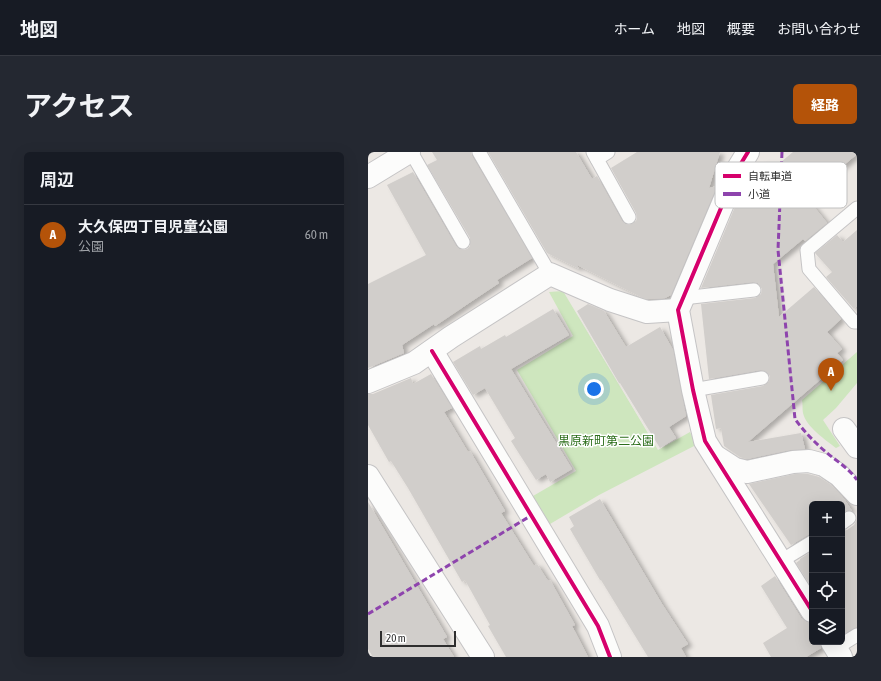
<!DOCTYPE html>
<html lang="ja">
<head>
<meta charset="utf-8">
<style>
	body { margin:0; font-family:"Asap Condensed","Noto Sans JP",sans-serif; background:#242831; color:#f1f3f6 }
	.controls { position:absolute; right:12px; bottom:12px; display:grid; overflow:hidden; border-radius:6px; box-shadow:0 4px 16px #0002 }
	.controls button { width:36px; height:36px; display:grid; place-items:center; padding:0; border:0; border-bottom:1px solid #363941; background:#171b24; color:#f1f3f6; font:20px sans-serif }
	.scale { position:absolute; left:12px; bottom:10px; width:76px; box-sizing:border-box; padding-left:4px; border:2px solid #2e2e2e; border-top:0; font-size:11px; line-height:14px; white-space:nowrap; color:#2e2e2e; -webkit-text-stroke:3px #fff; paint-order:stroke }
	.you { position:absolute; left:226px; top:237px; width:14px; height:14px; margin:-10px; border:3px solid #fff; border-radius:50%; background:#1a73e8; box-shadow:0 0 0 6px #1a73e833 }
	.badge { display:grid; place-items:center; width:26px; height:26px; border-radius:50%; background:#b45309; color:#fff; font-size:13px; font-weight:700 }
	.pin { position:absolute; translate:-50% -33px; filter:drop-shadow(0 1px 2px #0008) }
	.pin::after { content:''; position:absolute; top:21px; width:14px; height:12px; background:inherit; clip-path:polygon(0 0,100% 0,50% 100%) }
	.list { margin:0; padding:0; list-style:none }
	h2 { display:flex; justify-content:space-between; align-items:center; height:52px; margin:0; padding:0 16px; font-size:17px }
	h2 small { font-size:13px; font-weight:400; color:#9ea1a6 }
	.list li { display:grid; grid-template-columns:26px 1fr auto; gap:12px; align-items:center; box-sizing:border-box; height:60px; padding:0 16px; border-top:1px solid #363941 }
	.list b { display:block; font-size:15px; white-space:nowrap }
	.list p { margin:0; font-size:13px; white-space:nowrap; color:#9ea1a6 }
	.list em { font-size:13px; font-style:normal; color:#9ea1a6 }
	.icon { flex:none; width:22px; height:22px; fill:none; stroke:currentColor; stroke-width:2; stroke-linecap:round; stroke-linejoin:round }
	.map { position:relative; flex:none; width:489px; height:505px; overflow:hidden; border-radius:6px }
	header { display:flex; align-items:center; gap:24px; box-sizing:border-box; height:56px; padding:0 20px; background:#171b24; border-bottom:1px solid #363941 }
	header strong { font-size:19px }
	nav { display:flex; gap:22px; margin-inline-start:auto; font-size:14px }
	.intro { display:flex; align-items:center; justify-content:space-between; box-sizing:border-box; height:96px; padding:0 24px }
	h1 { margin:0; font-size:28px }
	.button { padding:10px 18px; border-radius:6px; background:#b45309; color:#fff; font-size:14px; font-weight:700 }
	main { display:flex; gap:24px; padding:0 24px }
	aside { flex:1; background:#171b24; border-radius:6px; box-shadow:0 4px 16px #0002 }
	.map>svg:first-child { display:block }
</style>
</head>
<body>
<header>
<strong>地図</strong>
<nav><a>ホーム</a><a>地図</a><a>概要</a><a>お問い合わせ</a></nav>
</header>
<div class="intro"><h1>アクセス</h1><a class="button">経路</a></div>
<main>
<aside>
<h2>周辺<small></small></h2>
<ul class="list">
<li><span class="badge">A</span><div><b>大久保四丁目児童公園</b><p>公園</p></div><em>60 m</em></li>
</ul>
</aside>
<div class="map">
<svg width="489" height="505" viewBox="0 0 489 505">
	<defs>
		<filter id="shadow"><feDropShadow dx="4.5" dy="2.5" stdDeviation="2" flood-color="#0004"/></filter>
	</defs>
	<rect width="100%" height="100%" fill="#ece8e4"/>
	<g fill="#cee6be">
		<path d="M195,139L290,298L322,280L328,293L231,343L182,372L165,344L208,319L149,218L205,184L181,140Z"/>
		<path d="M489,200V231L468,256L455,268L472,294L468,296C458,288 438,275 435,261C434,257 435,252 434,248Z"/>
	</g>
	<g fill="#d1cecb" filter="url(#shadow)">
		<path d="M64,0H103L104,4L164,106L129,128L131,131L104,149L67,174L66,172L34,193L36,201L0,216V132L58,103L19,33L45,20L88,94L91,97L95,98L99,97L102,94V86L59,13L69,8Z"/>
		<path d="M120,0H208L224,27L229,24L254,69L257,72L261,73L268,69L269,66L268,61L243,16L269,0H352L341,36L349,34L303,143L297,146L281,147L275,146L209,113L211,117L179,101Z"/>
		<path d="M425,0H489V2L438,45L459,71L437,89L435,87L405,112L411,165L446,135L473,167L459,180L474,197L469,201L475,208L380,290L433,281L437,297L422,298L379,307L372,305L356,294L353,276L348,277L343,243L395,234L401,229L402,224L397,219L393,218L341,227L333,152L387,146L393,142L394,137L390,131L385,130L333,136L379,26L387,24L388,14H393V10H413Z"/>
		<path d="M489,78V154L486,157L458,125L464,120L447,101L469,83L475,90Z"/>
		<path d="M220,152L236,159L258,195L292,175L305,198L318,264L301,275L308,286L292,296L252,231H251L209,159Z"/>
		<path d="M185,157L201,183L143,217L204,317L182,330L178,322L168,328L143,289L147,286L117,236L105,243L85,210L112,194L113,197L137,183L138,185Z"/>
		<path d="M63,222L84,256L76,260L100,300L102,299L137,359L133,361L166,414L169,412L180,429L182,428L207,473L204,474L220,505H138L120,474L122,473L97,428L94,430L40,336L23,309L21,310L0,273V242H5L43,226L45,232Z"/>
		<path d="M427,322H440L451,325L463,333L476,347L484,359L480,358L474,361V352H444V382L440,383L423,393L381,332Z"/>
		<path d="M232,347L294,452L320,492L313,496L318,505H280L233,428H232L202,377L206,374L201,365Z"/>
		<path d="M0,350L79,485L75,487L86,505H5L0,497Z"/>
		<path d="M489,367V475L474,483V379L479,378L486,373Z"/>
		<path d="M444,399V436L428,411L432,408V407Z"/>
		<path d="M407,424L433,466L438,470L444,471V490H452L453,496L438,505H403L395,491L419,476L393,434Z"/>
	</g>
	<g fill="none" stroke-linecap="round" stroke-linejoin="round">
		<g stroke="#c5c4c5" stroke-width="15">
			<g id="lane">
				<path d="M43,0L95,90"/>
				<path d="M111,0L182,122"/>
				<path d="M225,0L261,65"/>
				<path d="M229,7L240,0"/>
				<path d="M489,56L439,98L441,117L486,170H489"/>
				<path d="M315,146L386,138"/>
				<path d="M325,238L394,226"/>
				<path d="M474,371L481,366"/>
				<path d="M413,409L444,390"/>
				<path d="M468,496L489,483"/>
			</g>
		</g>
		<g stroke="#c5c4c5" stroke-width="24">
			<g id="street">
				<path d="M380,0L369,18L310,158L325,238L337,289L444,459"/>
				<path d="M0,25L41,0"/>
				<path d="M64,199L230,474L242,505"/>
				<path d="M0,230L46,211L83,185L182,122L242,148L279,160L310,158"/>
				<path d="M476,277L489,295"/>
				<path d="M347,304L367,317L379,320L425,310L441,309L456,313L471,323L489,342"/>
				<path d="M0,324L115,505"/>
				<path d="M464,490L473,505"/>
			</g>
		</g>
		<use href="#lane" stroke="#fcfcfb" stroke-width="13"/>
		<use href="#street" stroke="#fcfcfb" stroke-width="22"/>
		<g stroke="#8e44ad" stroke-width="3" stroke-dasharray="6 3" stroke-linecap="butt">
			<path d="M414,0L410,98L427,267C437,281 450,294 464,305C473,312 482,318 489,328"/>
			<path d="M0,462L164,363"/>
		</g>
		<g stroke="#fff" stroke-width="6">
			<g id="cycleway">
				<path d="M380,0L369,18L310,158L325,238L337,289L444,459"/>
				<path d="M64,199L230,474L242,505"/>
			</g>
		</g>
		<use href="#cycleway" stroke="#d6006c" stroke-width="4"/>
	</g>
	<g text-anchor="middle" stroke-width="3" stroke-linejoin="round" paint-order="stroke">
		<g font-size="12" fill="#2c6e1b" stroke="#fff">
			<text x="238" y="293">黒原新町第二公園</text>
		</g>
	</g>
	<rect x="347" y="10" width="132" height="46" rx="6" fill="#fff" stroke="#c0c0c0" stroke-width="1"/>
	<rect x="355" y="22" width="18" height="4" fill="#d6006c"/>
	<rect x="355" y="40" width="18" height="4" fill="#8e44ad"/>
	<g font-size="11" fill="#2e2e2e">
		<text x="380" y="28">自転車道</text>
		<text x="380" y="46">小道</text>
	</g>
</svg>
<div class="controls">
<button>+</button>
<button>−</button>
<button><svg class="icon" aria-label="locate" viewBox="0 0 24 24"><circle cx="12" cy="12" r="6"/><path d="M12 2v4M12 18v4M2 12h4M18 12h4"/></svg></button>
<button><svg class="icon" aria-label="layers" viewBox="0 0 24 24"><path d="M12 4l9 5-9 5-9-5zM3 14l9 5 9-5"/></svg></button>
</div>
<div class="scale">20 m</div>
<div class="you"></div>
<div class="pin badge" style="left:463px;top:239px">A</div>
</div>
</main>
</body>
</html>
